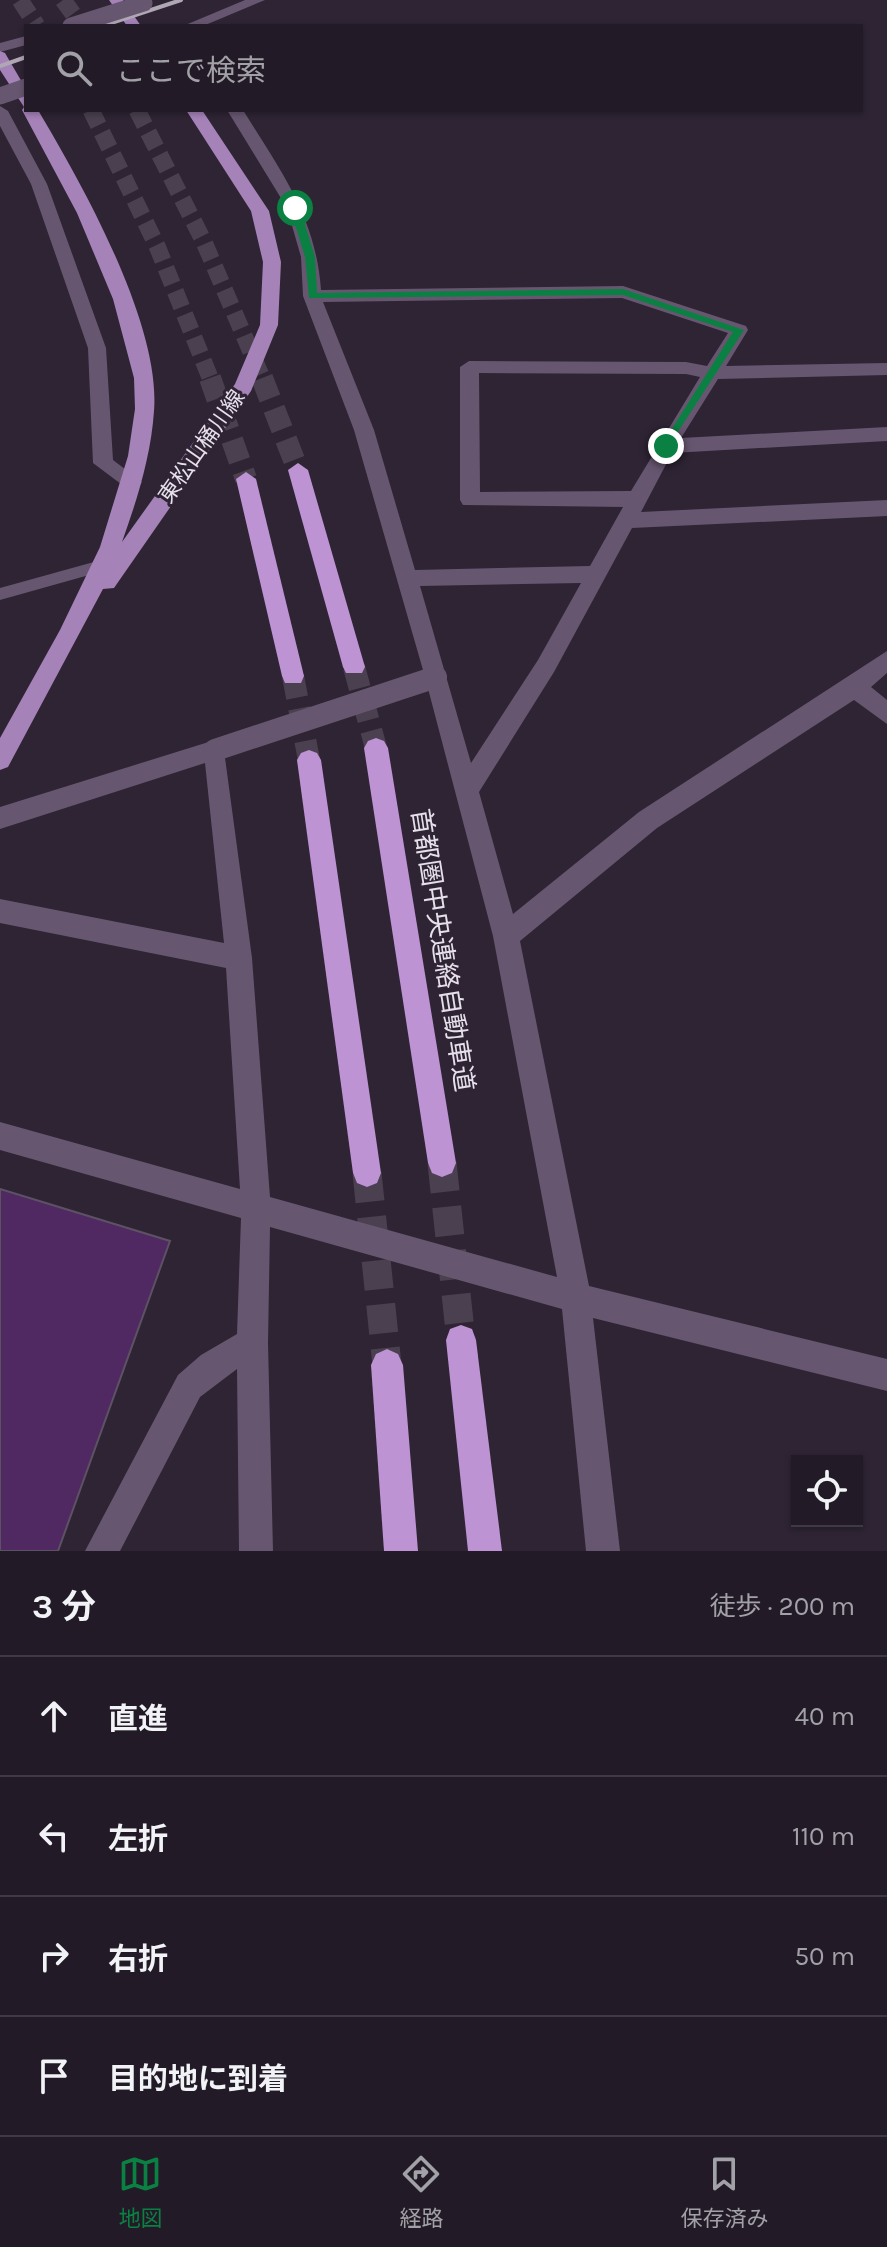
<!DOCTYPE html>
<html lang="ja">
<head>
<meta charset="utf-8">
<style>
	body { margin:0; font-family:Karla,"Noto Sans JP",sans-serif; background:#2a242f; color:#f1f3f6 }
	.controls { position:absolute; right:24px; bottom:24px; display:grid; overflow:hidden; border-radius:0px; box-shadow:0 2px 6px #0004 }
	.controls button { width:72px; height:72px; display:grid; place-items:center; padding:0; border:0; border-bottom:2px solid #3f3944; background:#221b27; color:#f1f3f6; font:40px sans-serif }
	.stop { position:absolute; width:24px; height:24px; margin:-18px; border:6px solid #0b8043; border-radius:50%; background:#fff }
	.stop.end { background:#0b8043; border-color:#fff; box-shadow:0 2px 8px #0008 }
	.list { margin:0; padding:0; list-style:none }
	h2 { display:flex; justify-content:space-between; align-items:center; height:104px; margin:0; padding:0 32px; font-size:34px }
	h2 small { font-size:26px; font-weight:400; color:#a2a1a7 }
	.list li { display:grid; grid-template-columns:52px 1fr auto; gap:24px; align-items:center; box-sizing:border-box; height:120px; padding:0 32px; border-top:2px solid #3f3944 }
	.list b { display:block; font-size:30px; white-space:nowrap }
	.list em { font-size:26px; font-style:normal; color:#a2a1a7 }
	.icon { flex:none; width:44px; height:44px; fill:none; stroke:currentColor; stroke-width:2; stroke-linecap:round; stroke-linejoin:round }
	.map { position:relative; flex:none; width:887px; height:1551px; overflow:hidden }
	.search { position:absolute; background:#221b27; box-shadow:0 2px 6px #0004; left:24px; right:24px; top:24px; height:88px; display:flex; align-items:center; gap:20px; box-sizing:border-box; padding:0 28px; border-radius:0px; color:#a2a1a7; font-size:30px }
	.sheet { height:584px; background:#221b27 }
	nav { display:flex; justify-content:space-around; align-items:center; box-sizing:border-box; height:112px; border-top:2px solid #3f3944; background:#221b27; font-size:22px; color:#a2a1a7 }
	nav a { display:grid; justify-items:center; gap:4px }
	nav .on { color:#0b8043 }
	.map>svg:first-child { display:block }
</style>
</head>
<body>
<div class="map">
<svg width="887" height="1551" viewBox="0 0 887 1551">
	<rect width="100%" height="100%" fill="#2e2434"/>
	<path fill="#502962" stroke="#5d5264" stroke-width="2" d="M0,1189L170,1241L58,1551H0Z"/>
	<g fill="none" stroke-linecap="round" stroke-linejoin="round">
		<g stroke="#4a404f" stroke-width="17" stroke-dasharray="17 8" stroke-linecap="butt">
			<path d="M20,0L37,26"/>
			<path d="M63,0L82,26"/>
			<path d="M91,110L157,246L211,380"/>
			<path d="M137,110L204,242L263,380"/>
		</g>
		<g stroke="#4a404f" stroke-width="22" stroke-dasharray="22 11" stroke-linecap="butt">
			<path d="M210,378L246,479"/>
			<path d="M262,378L298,470"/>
			<path d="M354,667L376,748"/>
			<path d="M293,676L309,760"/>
		</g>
		<g stroke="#4a404f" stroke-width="29" stroke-dasharray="29 15" stroke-linecap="butt">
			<path d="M442,1163L461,1340"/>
			<path d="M367,1173L387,1365"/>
		</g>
		<path fill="#675670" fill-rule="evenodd" d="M101,560L109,566L107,570L0,600V588Z"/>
		<g fill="#675670" fill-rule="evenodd">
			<path d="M245,0H265L203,26H183Z"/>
			<path d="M26,36V45L0,52V43Z"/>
			<path d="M0,106L8,111L47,184L106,348L113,460L142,482L139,487H125L93,463L88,348L31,184L0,126Z"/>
			<path d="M227,110H243C280,170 316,217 321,290L623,286L746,326L748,330L726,366L887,363V375L718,379L681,438L887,427V441L672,453L641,512L887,500V516L632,528L554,672L479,792L513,914L639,812L887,651V673L871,687L887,700V724L854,700L657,828L520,941L589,1286L887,1359V1391L593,1318L620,1551H586L562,1309L270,1227L268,1343L273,1551H239L237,1369L200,1397L120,1551H85L178,1375L201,1355L237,1334L241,1218L0,1150V1122L240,1189L226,968L0,923V899L224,943L205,763L0,829V807L215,740L223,743L252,958L270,1197L557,1277L493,936L425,677L354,430L303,296L301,257L287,208ZM622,298L728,333L707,366L686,362L469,361L460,367V500L463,505L623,507L590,566L415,570L374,430L323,302ZM479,373L686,374L700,377L631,491L480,492ZM581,583L538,660L471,763L420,586Z"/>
		</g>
		<g fill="#a582b8" fill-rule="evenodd">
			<path d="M109,0H123L141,26H127Z"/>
			<path d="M0,51L5,53L26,89V110H38C82,184 161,324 154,411C151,456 137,500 122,542L235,384L260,325L263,262L251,211L186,110H202L269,211L281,262L278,325L251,391L114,588L103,589L8,767L0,770V738L60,630L100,547L128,456L135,409L134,378L113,299L77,213L22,110L24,107L0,70Z"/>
		</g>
		<g fill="#be93d4" fill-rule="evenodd">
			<path d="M298,463L308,470L365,667L362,673H346L343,667L288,470Z"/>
			<path d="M246,472L256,479L304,676L301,683H285L282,676L236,479Z"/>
			<path d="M376,738L384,741L388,748L456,1163L452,1173L442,1177L432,1173L428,1163L364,748L368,741Z"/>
			<path d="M309,750L317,753L321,760L381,1173L377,1183L367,1187L357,1183L353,1173L297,760L301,753Z"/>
			<path d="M461,1325L472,1329L476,1340L502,1551H468L446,1340L450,1329Z"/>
			<path d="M387,1349L398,1354L403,1365L418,1551H384L371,1365L376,1354Z"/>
		</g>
		<g stroke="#afa7b4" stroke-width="4">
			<path d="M102,26L181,0"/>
			<path d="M0,66L26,57"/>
		</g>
		<g stroke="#675670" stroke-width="17">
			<path d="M71,26L144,3"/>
			<path d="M0,96L26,87"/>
		</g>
		<path stroke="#675670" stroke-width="22" d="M215,750L436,677"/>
	</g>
	<path fill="#0b8043" d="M295,205L300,208L315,257L317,293L623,289L744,330L666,450L661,446L733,332L623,295L309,298L305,257L290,208Z"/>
	<g text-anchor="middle" stroke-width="6" stroke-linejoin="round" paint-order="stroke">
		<g font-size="22" fill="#e7e0eb" stroke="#2e2434">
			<text transform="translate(201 446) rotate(-55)" y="8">東松山桶川線</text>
		</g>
		<g font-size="26" fill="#e7e0eb" stroke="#2e2434">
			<text transform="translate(443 950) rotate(81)" y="9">首都圏中央連絡自動車道</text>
		</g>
	</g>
</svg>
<div class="controls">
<button><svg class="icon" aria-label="locate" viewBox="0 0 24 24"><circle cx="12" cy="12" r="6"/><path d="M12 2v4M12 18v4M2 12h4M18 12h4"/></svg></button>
</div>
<div class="stop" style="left:295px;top:208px"></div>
<div class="stop end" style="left:666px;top:446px"></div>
<div class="search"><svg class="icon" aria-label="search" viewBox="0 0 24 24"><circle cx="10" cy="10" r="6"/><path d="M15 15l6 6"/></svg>ここで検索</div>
</div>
<section class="sheet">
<h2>3 分<small>徒歩 · 200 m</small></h2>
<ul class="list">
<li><svg class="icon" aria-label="ahead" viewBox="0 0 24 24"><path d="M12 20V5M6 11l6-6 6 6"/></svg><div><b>直進</b></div><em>40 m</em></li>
<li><svg class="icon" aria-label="left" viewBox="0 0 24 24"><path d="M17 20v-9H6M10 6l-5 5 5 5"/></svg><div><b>左折</b></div><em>110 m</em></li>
<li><svg class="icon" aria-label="right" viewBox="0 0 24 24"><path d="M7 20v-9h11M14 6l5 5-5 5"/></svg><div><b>右折</b></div><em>50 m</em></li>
<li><svg class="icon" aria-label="arrive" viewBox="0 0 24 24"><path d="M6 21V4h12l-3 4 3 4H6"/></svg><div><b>目的地に到着</b></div></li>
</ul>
</section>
<nav>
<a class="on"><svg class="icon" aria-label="map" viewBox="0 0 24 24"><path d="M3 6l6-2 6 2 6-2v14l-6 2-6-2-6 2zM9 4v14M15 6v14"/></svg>地図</a>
<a><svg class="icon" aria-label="directions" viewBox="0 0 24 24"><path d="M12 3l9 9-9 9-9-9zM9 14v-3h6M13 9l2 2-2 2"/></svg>経路</a>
<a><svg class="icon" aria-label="saved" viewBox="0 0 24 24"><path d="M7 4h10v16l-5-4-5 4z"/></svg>保存済み</a>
</nav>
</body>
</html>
